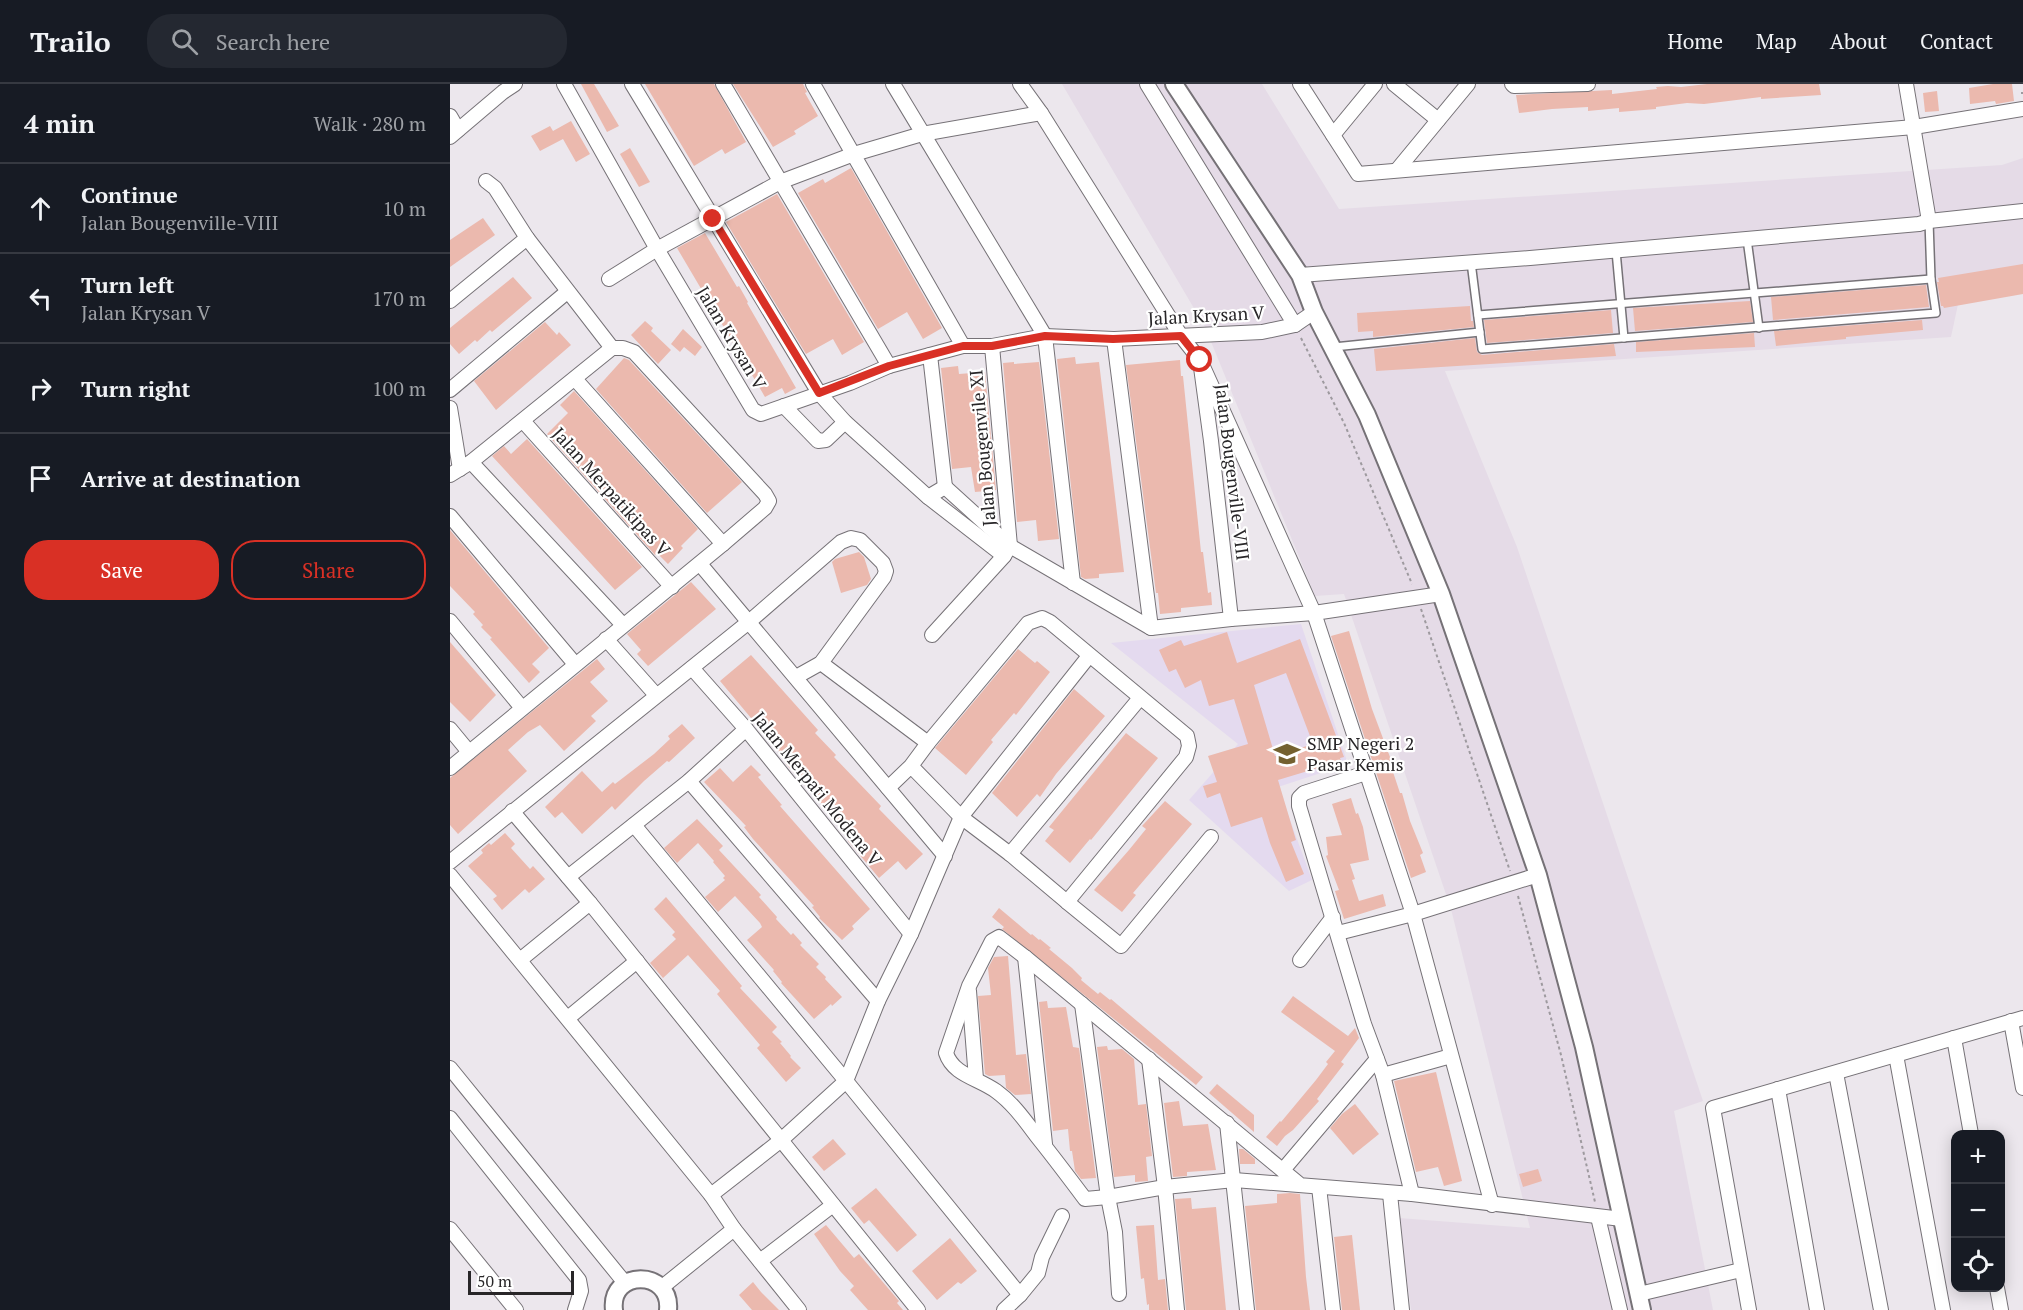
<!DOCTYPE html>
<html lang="en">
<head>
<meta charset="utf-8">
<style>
	body { margin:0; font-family:"PT Serif",serif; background:#242831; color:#f1f3f6 }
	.controls { position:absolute; right:18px; bottom:18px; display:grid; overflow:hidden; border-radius:12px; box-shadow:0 3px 15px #0003 }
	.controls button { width:54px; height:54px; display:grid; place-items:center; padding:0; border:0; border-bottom:2px solid #363941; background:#171b24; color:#f1f3f6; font:30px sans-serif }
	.scale { position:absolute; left:18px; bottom:15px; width:106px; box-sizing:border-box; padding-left:6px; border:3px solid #282628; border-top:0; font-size:16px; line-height:21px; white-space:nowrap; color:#282628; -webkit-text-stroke:4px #fff; paint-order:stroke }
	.stop { position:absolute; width:18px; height:18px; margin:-14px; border:4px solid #d93025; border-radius:50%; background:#fff }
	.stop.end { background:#d93025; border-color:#fff; box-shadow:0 2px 6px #0008 }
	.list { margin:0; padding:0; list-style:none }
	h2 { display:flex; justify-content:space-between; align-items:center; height:78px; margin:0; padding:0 24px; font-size:26px }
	h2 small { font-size:20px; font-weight:400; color:#9ea1a6 }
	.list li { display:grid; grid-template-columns:39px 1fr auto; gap:18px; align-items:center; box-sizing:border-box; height:90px; padding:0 24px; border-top:2px solid #363941 }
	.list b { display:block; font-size:22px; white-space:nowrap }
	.list p { margin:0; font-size:20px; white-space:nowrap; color:#9ea1a6 }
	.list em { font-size:20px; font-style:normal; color:#9ea1a6 }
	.actions { display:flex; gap:12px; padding:18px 24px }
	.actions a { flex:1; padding:14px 0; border:2px solid #d93025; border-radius:24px; text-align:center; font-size:21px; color:#d93025 }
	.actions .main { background:#d93025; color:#fff }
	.icon { flex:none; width:33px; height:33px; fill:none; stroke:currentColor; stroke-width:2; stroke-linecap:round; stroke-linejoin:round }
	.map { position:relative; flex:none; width:1573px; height:1226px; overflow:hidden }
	header { display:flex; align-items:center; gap:36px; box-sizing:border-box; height:84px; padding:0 30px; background:#171b24; border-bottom:2px solid #363941 }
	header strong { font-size:28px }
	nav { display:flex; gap:33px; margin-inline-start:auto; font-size:21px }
	.search { width:420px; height:54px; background:#242831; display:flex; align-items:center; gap:15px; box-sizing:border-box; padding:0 21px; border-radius:24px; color:#9ea1a6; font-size:22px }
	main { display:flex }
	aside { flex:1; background:#171b24 }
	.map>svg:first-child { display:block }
</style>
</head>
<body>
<header>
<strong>Trailo</strong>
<div class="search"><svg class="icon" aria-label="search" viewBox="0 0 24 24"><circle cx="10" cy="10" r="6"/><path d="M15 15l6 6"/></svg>Search here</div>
<nav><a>Home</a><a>Map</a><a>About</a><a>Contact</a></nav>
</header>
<main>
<aside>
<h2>4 min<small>Walk · 280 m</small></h2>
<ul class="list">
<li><svg class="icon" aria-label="ahead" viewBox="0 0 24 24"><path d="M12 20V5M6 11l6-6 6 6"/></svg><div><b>Continue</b><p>Jalan Bougenville-VIII</p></div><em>10 m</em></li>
<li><svg class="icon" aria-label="left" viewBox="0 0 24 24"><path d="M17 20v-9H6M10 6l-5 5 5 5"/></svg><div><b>Turn left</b><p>Jalan Krysan V</p></div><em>170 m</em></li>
<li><svg class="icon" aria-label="right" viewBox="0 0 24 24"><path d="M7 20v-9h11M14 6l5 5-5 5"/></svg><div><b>Turn right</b></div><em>100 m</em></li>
<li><svg class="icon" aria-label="arrive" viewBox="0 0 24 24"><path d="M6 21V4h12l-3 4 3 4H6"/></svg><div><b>Arrive at destination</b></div></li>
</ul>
<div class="actions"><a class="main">Save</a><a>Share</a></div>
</aside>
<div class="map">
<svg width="1573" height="1226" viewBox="0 0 1573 1226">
	<rect width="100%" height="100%" fill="#ece7ed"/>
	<path fill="#e5dbe7" d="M612,0H812L889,125L1552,81L1573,74V190L1510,211L1501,253L995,287L1067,463L1253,1017L1224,1027L1263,1226H961L949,1134L1080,1144L1001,825L894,510L865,512L755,243Z"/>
	<path fill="#e4daef" d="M851,540L898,680L828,703L862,796L839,807L739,716L788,660L661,559Z"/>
	<g fill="#ebb9ae" fill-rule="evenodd">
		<path d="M131,0H144L169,42L157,48Z"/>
		<path d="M195,0H264L296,58L275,70L272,65L244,82Z"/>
		<path d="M283,0H353L357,8L355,9L368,32L344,47L346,50L323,63Z"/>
		<path d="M1257,0H1369L1371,11L1311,15V13L1254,20L1237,19L1206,23V25L1169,28V24L1138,27V23L1102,25L1069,29L1066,11L1162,6V10L1207,5L1206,3L1218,2L1231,3Z"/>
		<path d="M1543,0H1562L1564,17L1546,20L1545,17L1520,20L1519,4Z"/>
		<path d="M1487,7L1489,27L1475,28L1473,9Z"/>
		<path d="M121,37L140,70L126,78L113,55L90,67L81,52L100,42L103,47Z"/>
		<path d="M180,64L200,98L189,103L170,70Z"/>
		<path d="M401,84L492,244L473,255L457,228L428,245L348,109L373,95L375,99Z"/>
		<path d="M327,110L414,258L392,271L383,255L356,270L276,138Z"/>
		<path d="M33,134L45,151L0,183V156Z"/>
		<path d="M255,149L287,203L289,202L298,218L297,219L346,304L335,310L332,304L315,313L227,164Z"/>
		<path d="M1573,180V210L1494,224L1493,222H1491L1487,198H1489L1488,194Z"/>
		<path d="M63,193L82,214L42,248L40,246L27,258L25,256L9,270L0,260V244Z"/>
		<path d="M1476,201L1479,223L1323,236L1321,213Z"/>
		<path d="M1300,217L1303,238L1185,247L1183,224Z"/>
		<path d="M1020,222L1021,237H1023L1024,243L923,253V247L908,248L907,229Z"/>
		<path d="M1161,226L1163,249L1037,259L1034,236Z"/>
		<path d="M1472,236L1473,246L1396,253V255L1326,262L1324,247Z"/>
		<path d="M195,237L203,244L201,247L221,266L208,280L181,251Z"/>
		<path d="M95,238L107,251L109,248L121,261L46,326L24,297Z"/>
		<path d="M233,245L252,263L245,272L234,263L230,268L221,260Z"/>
		<path d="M1304,249L1305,263L1186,268V258Z"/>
		<path d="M1025,254L1027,268L1032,271L1164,260L1166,272L926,287L924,265Z"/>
		<path d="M625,273L626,280L649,278L674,488L649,490V494L635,495L631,493L607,275Z"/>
		<path d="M174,274L179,276L292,398L257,429L146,305Z"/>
		<path d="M730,276L731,292H733L751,468H753L758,509L761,508L762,521L731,524V528L710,530L708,509H706L676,281Z"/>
		<path d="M564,278V280L589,278L609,455L588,457L586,436L567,438L553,279Z"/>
		<path d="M508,282L509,290L535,288L546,406L525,408L521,383L502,385L491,284Z"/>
		<path d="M124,307L248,445L231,462L233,464L218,480L207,469L205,471L97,350L118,329L110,321Z"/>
		<path d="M77,355L192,483L165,506L42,372L54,362L61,370Z"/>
		<path d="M0,446L99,564L82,580L90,588L79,599L40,555L42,554L31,543L33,541L23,530L25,528L0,502Z"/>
		<path d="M409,468L414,473L421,495L417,501L391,509L382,478L385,475Z"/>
		<path d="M241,498L266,525L198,582L187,570L191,566L177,550Z"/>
		<path d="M899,547L922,625L940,673L943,688L950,709H952L960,737L973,769L970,771L976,788L961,794L881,552Z"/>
		<path d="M777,548L787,579L850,555L894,673L890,674L891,677L828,696L846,756L841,758L854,790L836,798L820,759L812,733L781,743L770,709L757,714L753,702L767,698L758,672L798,660L784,615L759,622L751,596L735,604L726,585L719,588L709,566L731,556L734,562ZM836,589L863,660L825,672L804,601Z"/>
		<path d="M0,558L46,611L20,638L0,618Z"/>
		<path d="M568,565L585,579L587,577L600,588L566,631L564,629L541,656L543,658L516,691L485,664Z"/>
		<path d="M301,571L368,646L365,649L386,671L384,673L431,722L429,725L473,770L456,786L448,777L429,794L398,757L402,753L336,680L338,678L270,597Z"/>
		<path d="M147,575L155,585L140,598L158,617L141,632L146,637L114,667L90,641L78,648L58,666L77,687L8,750L0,741V694Z"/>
		<path d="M624,605L655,632L606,690L590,713L587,710L567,733L542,709Z"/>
		<path d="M232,640L245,654L219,678L217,677L194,697L165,726L162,722L132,750L112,728L105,734L95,723L132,687L152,708L163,698L165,700L204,670L220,655L218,652Z"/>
		<path d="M676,649L708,674L641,756L640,755L620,779L595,757L604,746L599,743Z"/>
		<path d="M301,681L311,691L308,693L332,721L330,722L420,825L402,842L404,845L392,856L369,834L370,833L362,823L364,822L303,755L294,743L296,742L254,698L270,684L283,698Z"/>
		<path d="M901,714L906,730L908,729L913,743L919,776L900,780L905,795L902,796L909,817L933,810L936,822L894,835L885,807L889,806L876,772L878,771L876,753L892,751L882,720Z"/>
		<path d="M715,717L742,740L683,809L686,811L672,828L644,806L679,766L696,745L692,742Z"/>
		<path d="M247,735L273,762L269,766L311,811L309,813L327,833L326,835L341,851L343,849L352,859L350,861L369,880L366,883L376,893L375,895L392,913L382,922L381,920L364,935L331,899L332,898L323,887L324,886L297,856L312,843L310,839L285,812L268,828L255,813L275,796L273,794L275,792L263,778L264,777L248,759L227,779L214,764Z"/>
		<path d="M55,749L65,760L61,764L80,785L83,782L95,795L79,809L75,805L52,826L43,815L47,812L18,782L33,769L31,766L39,759L41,761Z"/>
		<path d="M216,813L292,902L290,904L327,943L322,948L332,958L330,959L341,972L340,973L351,984L336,998L307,964L310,961L267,910L270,907L238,871L213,894L200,879L226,855L222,851L225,848L204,825Z"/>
		<path d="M549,824L581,851L582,850L589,856L590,855L601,864L599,865L622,884L632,894L631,896L648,910L650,908L660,916L661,915L753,993L746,1001L552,845L554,843L542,833Z"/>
		<path d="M558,872L566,971L576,970L581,1010L565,1011L556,1004L555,991L539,992L535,990L528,912L541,911L538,884L544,873Z"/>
		<path d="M843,912L898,952L905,944L909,954L891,978L894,980L867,1015L869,1017L843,1046L835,1052L827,1062L816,1053L830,1037L831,1038L866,996L878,980L876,978L885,967L831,928Z"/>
		<path d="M597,917L598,924L616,923L623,963L629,964L646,1094L631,1095L625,1087L622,1067H620L618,1045L603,1047L589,918Z"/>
		<path d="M657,962L658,966L672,965L684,975L688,1021L696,1020L702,1072L696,1073L698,1097L685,1098V1091L664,1093L647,963Z"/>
		<path d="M986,988L1012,1097L994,1102L988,1083L966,1088L944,997Z"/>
		<path d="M767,1000L804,1031V1048L759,1009Z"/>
		<path d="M729,1017L733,1042L758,1040L766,1086L737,1088V1092L723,1093L714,1019Z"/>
		<path d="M905,1020L929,1050L903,1071L880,1044L892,1030Z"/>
		<path d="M383,1055L396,1070L374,1087L362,1073Z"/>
		<path d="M789,1065H793L805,1075V1080H790Z"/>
		<path d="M1088,1085L1092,1097L1073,1103L1069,1090Z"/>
		<path d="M426,1104L467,1151L447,1168L419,1136L414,1140L401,1124Z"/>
		<path d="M840,1109L850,1110L856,1193L860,1226H806L795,1122L827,1119V1110Z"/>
		<path d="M741,1114L742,1125L766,1123L776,1226H736L725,1115Z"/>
		<path d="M376,1141L404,1174L409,1170L449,1217L447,1219L453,1226H418L400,1206L404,1202L390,1187L364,1150Z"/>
		<path d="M704,1141L708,1196L715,1195L718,1226H699V1220L697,1221L694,1194L691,1195L686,1142Z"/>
		<path d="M902,1151L910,1226H892L884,1153Z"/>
		<path d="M500,1154L527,1187L511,1200L508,1198L487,1216L462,1187Z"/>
		<path d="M303,1198L311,1208L329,1226H302L289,1211Z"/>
	</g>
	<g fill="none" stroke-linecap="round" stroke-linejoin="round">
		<g stroke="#767277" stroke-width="10">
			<g id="service">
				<path d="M1297,155L1309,244"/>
				<path d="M1166,167L1174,254"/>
				<path d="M1021,178L1032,265L1486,229L1481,195L1479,137"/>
				<path d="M1028,231L1481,195"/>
				<path d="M884,263L1030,248"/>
			</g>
		</g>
		<g stroke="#767277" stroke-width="16">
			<g id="minor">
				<path d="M114,0L207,165L303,326L311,330L400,299L439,282L513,262H542L595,252L664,255L812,248L845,241L864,228"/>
				<path d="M182,0L369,309L395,338L478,413L495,403"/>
				<path d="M273,0L439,282"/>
				<path d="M363,0L513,262"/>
				<path d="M443,0L595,252L623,499"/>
				<path d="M570,0L591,29L731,252L750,276L761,357L781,535"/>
				<path d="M697,0L845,241"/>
				<path d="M850,0L908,90L1464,43L1573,25"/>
				<path d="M944,0L988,36"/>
				<path d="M1062,0L1064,2L1138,0"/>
				<path d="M1456,0L1479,137"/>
				<path d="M0,32L8,46"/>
				<path d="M883,51L925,0"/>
				<path d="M0,53L53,8L65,0"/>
				<path d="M947,86L1018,0"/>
				<path d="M36,97L45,104L77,154L162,264"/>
				<path d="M850,191L1080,174L1469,140L1479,137L1573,127"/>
				<path d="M159,195L207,165L330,98L404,70L472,50L591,29"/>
				<path d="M0,217L77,154"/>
				<path d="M664,255L701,544"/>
				<path d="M542,262L560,462"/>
				<path d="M480,271L495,403"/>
				<path d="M750,276L864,529L963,830L1042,1121"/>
				<path d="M125,295L273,460"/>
				<path d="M0,306L117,208"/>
				<path d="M334,322L368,357L376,356L395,338"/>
				<path d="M0,324L10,385"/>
				<path d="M73,337L222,503"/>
				<path d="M21,378L173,541"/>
				<path d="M0,391L21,378L162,264H173L184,268L315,410L319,417L315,424L273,460L0,684"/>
				<path d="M495,403L560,462L701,544L781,535L864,529L991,510"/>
				<path d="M478,413L554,472"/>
				<path d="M0,432L125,580"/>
				<path d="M250,480L495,772"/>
				<path d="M0,537L72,624"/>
				<path d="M482,551L554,472L560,462"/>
				<path d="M156,555L206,611"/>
				<path d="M371,579L478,659"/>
				<path d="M242,584L296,645L461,850"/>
				<path d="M0,645L19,668"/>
				<path d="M916,689L854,709L849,714V722L914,940L933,991L962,1110"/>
				<path d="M239,697L428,917"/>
				<path d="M438,704L461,682L478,659L578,539L592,534L600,538L737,652L739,662L736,673L617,818L560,770L511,733L461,682"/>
				<path d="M62,727L140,819L468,1226"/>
				<path d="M184,741L396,997L570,1211"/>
				<path d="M560,770L690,614"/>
				<path d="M0,778L300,537L391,458L401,454L410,456L433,479L436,487L434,493L371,579L346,593"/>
				<path d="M0,791L261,1111L284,1145L349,1226"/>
				<path d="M118,793L239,697L296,645"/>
				<path d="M617,818L671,862L761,753"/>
				<path d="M888,849L963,830L1088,791"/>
				<path d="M575,873L595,1060"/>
				<path d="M70,876L140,819"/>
				<path d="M850,876L883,833"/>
				<path d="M519,907L526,995"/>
				<path d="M632,920L658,1113L665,1148L669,1210"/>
				<path d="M118,934L187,877"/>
				<path d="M1561,937L1573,1004"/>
				<path d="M1504,954L1521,1050"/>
				<path d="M1446,971L1493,1226"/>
				<path d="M699,975L715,1103L727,1226"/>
				<path d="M0,984L175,1199"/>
				<path d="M1386,989L1431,1226"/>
				<path d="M933,991L1001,972"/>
				<path d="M1328,1005L1367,1226"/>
				<path d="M0,1034L129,1196L131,1207L125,1226"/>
				<path d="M777,1039L797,1226"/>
				<path d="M833,1086L927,975"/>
				<path d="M849,1100L575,873L549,853L542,857L519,902L496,969C503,991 528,994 546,1007C564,1020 576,1038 589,1055C605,1075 620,1095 635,1115L658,1113L715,1103L784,1096L962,1110L1172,1135"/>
				<path d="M869,1103L883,1226"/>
				<path d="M940,1110L952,1226"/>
				<path d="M261,1111L330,1057L396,997L428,917L461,850L511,733L639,572"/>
				<path d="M1148,1133L1170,1226"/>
				<path d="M0,1145L66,1226"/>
				<path d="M310,1177L383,1121"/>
				<path d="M211,1204L284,1145"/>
				<path d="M1547,1204L1551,1226"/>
				<path d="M1189,1210L1291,1186"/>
				<path d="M554,1226L570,1211L588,1189L592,1173L612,1132"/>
				<path d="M1299,1226L1263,1024L1573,934"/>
			</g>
		</g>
		<g stroke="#767277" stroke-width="20">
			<g id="tertiary">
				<path d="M724,0L850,191L864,228L917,331L991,510L1088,791L1134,963L1192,1226"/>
				<path d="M164,1226C159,1185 222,1185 218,1226"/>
			</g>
		</g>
		<g stroke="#9e9a9f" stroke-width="2" stroke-dasharray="3 3" stroke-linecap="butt">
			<path d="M1571,9H1573"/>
			<path d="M851,254L894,339L962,500"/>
			<path d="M971,525L1060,787"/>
			<path d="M1068,812L1111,971L1145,1118"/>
		</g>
		<use href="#service" stroke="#fff" stroke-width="7"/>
		<use href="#minor" stroke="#fff" stroke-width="14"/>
		<use href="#tertiary" stroke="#fff" stroke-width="16"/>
	</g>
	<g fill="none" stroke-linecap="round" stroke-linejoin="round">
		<path stroke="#d93025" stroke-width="8" d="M263,135L369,309L439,282L513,262H542L595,252L663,255L731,252L750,276"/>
	</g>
	<defs>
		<g id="school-bare" transform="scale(2.07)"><path d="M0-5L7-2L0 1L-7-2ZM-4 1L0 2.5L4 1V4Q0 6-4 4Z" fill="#746130" stroke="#fff" stroke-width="2.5" paint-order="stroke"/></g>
	</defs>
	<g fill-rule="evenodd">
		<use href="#school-bare" x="837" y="670"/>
	</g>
	<g text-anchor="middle" stroke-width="4.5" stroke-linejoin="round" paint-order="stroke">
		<g font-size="18" fill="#282628" stroke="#fff">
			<text transform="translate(756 232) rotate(-3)" y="6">Jalan Krysan V</text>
			<text transform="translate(281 254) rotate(59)" y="6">Jalan Krysan V</text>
			<text transform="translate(533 364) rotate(-95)" y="6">Jalan Bougenvile XI</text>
			<text transform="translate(782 388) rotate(83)" y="6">Jalan Bougenville-VIII</text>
			<text transform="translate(161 408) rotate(48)" y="6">Jalan Merpatikipas V</text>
			<text transform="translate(367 705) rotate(51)" y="6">Jalan Merpati Modena V</text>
		</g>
		<g font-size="18" fill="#282628" stroke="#fff" text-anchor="start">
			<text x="857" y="666">SMP Negeri 2<tspan x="857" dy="21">Pasar Kemis</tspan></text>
		</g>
	</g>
</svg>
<div class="controls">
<button>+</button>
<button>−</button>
<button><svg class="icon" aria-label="locate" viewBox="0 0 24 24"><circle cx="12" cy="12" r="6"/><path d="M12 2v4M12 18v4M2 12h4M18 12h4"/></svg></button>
</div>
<div class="scale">50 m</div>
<div class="stop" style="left:750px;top:276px"></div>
<div class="stop end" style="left:263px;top:135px"></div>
</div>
</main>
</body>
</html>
